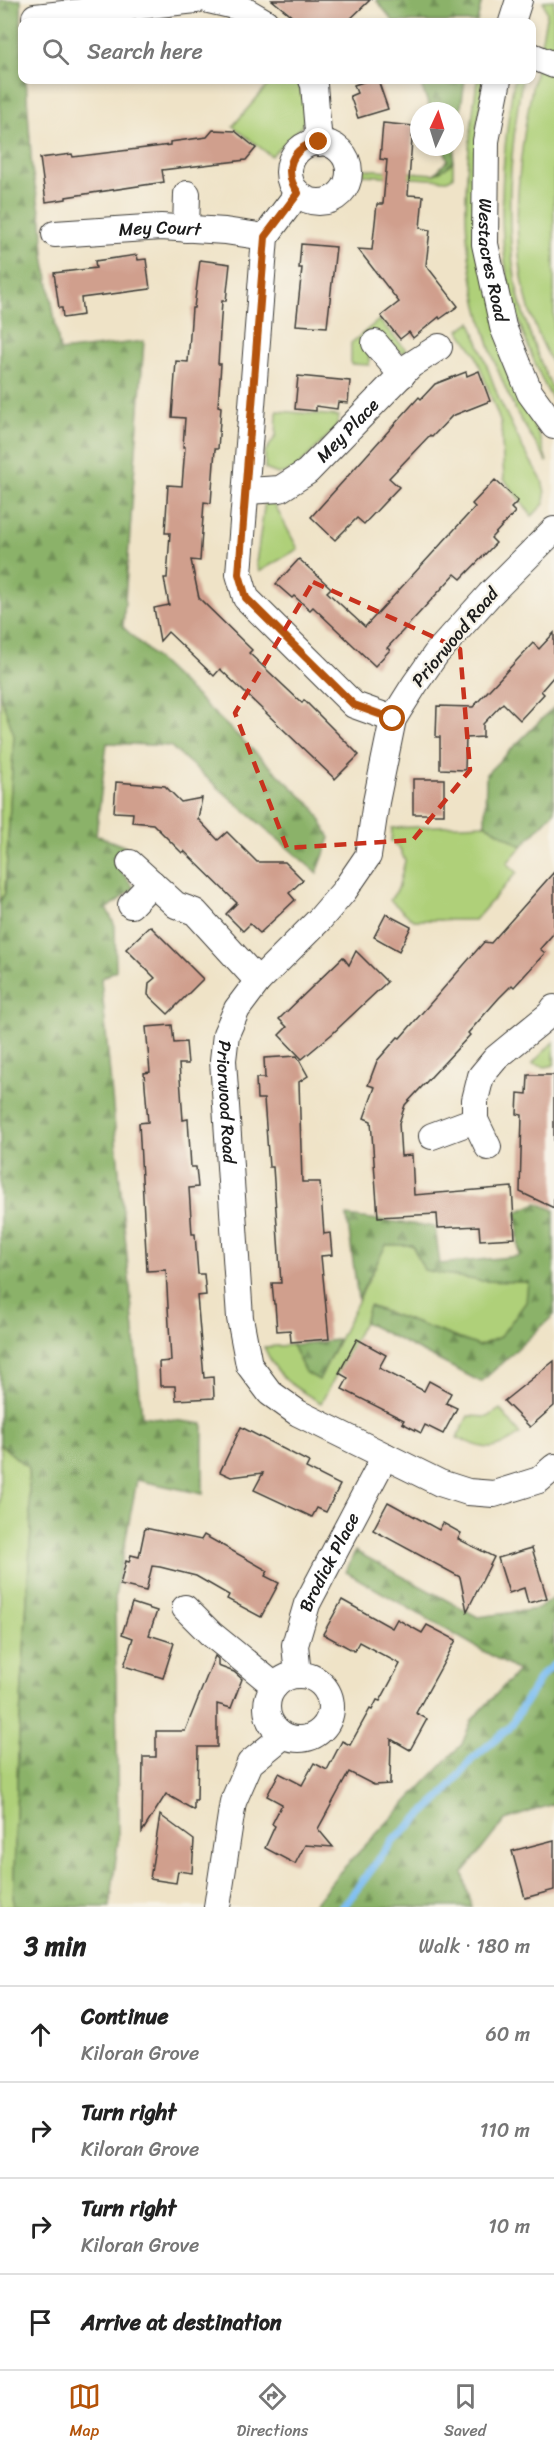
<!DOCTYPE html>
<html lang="en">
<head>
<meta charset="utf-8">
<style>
	body { margin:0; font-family:Sriracha,sans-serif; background:#f2f2f2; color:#222 }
	.compass { position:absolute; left:410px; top:102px; width:54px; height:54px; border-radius:50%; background:#fff; box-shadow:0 3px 9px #0003; rotate:4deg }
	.stop { position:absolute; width:18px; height:18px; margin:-14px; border:4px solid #b45309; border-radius:50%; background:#fff }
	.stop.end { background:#b45309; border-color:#fff; box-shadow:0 2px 6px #0008 }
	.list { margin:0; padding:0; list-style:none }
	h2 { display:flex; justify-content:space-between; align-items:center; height:78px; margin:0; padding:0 24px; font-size:26px }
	h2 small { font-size:20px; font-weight:400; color:#767676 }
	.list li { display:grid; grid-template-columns:39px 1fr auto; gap:18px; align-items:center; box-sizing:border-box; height:96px; padding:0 24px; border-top:2px solid #e0e0e0 }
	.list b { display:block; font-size:22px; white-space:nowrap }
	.list p { margin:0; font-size:20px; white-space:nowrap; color:#767676 }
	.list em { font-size:20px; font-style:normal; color:#767676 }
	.icon { flex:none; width:33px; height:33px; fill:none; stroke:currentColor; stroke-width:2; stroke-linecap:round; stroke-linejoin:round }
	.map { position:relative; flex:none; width:554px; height:1907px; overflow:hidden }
	.search { position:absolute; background:#fff; box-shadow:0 3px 9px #0003; left:18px; right:18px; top:18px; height:66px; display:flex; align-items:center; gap:15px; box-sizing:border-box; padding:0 21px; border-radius:12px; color:#767676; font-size:22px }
	.sheet { height:462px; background:#fff }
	nav { display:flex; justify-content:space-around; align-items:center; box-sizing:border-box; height:84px; border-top:2px solid #e0e0e0; background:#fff; font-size:16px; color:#767676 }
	nav a { display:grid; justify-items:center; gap:3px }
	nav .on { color:#b45309 }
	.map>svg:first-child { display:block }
</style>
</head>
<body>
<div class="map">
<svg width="554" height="1907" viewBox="0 0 554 1907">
	<defs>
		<pattern id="forest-firs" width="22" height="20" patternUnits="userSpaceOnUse" patternTransform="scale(1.5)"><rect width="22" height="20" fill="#8bb269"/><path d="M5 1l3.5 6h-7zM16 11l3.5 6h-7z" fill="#719056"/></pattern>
	</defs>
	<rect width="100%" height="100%" fill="#f7f3e8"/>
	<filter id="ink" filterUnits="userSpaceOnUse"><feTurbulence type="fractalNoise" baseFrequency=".0167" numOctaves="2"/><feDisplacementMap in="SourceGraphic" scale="12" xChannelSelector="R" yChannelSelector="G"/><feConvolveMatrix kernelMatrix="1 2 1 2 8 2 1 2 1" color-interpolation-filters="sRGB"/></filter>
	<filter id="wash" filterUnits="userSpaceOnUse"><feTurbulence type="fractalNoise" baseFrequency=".008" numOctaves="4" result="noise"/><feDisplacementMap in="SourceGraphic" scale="24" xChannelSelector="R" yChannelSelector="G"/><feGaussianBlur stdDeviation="1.35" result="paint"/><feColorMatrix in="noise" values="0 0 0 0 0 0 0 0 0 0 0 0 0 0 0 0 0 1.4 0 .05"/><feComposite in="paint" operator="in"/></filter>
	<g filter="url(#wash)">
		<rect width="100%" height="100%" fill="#efe3c7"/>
		<g fill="#afd079" stroke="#66764a" stroke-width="1.5">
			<path d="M554,0V367C545,350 536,331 530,312C501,215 528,109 547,13L543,1Z"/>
			<path d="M272,80H298L306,110L302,126L271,156L233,126Z"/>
			<path d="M477,80H485L477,127L509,373L540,438L547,462C537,445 525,428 516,411C489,357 472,295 467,235C463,183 471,130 477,80Z"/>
			<path d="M514,80H522C511,147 504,216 516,284C521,311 531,338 541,363C546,376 554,387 554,401C544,388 539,372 532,356C523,334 514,309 509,286C496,219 503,146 514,80Z"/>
			<path d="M453,161V177L447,180L364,175L363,169L434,174L446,168Z"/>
			<path d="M379,320L410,354L399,351L380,333L362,346L369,354V365L351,364V343Z"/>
			<path d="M471,322L499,399L524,450L542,480L545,493L544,504L532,516L504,479L501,424L475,353L459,330Z"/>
			<path d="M277,411L339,416L336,428L293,471L278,474L265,469V452L276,436Z"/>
			<path d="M272,500L298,549L259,572L256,563L265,501Z"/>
			<path d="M0,694L14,735L5,893L0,901Z"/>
			<path d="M485,824L522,846L507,863L517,872L475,920H413L390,900L398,889L405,861L400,849L391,841L392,828Z"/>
			<path d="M554,1041V1065L546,1067L532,1064Z"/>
			<path d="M386,1245H412L425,1270L480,1281L528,1282L527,1302L500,1337L479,1346L369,1306L364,1322L321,1403C291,1385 279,1380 264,1347L292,1345L305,1372L319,1380Z"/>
			<path d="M500,1409L520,1434C491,1454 489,1450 457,1438L468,1416L488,1417Z"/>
			<path d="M0,1444L28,1468L31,1531L18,1753L13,1907H0Z"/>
		</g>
		<g fill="url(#forest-firs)" stroke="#546742" stroke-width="1.5">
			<path d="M0,0H21L22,80H26L32,170L42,221L44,255L60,351L144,341L123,627L314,808L330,838L317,873L170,746L107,743L96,835L126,847L112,858L134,888L107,909L115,926L116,970L101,979L142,1416L203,1424V1494L137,1480L115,1596L118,1842L110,1907H13L18,1753L31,1531L28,1468L0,1444V901L5,893L14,735L0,694Z"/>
			<path d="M376,0H482L477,22H394Z"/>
			<path d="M419,80H465L453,161L446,168L434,174L448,160L443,147H455V111H431Z"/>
			<path d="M554,707V812L522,846L485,824L486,774Z"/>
			<path d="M537,1203L554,1210V1315L481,1382L364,1322L369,1306L479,1346L500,1337L526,1302L528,1282L480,1281L424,1270L412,1245H386L358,1299L347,1216L435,1227L440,1264L519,1256L517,1212Z"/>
			<path d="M338,1340L319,1380L305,1372L292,1345Z"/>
			<path d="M355,1551L478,1617L538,1609L554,1597V1804L505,1820L463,1873L472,1907H312L337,1875L462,1744L472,1720L518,1671L346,1572Z"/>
		</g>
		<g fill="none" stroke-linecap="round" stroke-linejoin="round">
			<path stroke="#7dbef2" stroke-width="8" d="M343,1907L392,1842L442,1796L471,1760L509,1728L542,1675L554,1665"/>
		</g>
		<g id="blocks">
			<g fill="#d09f8d">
				<path d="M272,0H370L347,22H299Z"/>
				<path d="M369,80H378L388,109L358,118L350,96L357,93L354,85Z"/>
				<path d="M383,123L413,126L408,195L423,196L420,228L430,230L426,265L458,306L440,319L439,317L413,338L409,332L400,339L381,316L399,302L358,249L372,250L377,204H383L387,160L380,159Z"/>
				<path d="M213,130L235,131L256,148L246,160L162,170L164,182L66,197V199L46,202L40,158L72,154L73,157L170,145V142L207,137Z"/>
				<path d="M301,244L336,247L327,327L296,325L302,268H299Z"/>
				<path d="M137,255L138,260L146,259L150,289L81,298L83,315L63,318L62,308H59L54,273L96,268L95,261Z"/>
				<path d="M200,260L230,264L226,301H222L218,364H221L218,406L221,407L218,449H215L211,503L204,502L200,561L191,560L199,598L252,650L249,653L302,703L304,700L359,755L335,779L220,669L214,676L168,632L160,641L154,608L169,605L164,578H167L170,533H165L168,485L182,486L185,447H183L185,418L172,417L176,361L188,362L192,308H194Z"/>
				<path d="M479,371L490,401L452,416L432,437L430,435L389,478L399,487L364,524L357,518L335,540L311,517L419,397L421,399L435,384L466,372L467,376Z"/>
				<path d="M298,376L350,381L348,403L338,402L337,409L316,406V411L295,409Z"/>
				<path d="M495,480L518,501L511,508L515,512L491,538L496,543L461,579L455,574L387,648L390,650L375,666L313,607L310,610L294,596L292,598L276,584L299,559L331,588L327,592L365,627L475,507L472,504Z"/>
				<path d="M554,633V676L541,691L544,694L520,720L503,703L483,724V737L466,738L465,770L440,769V737H436L437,706L473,707L533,643L539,649Z"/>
				<rect x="413" y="779" width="31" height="35"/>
				<path d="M116,782L165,786L181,802L202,798L198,819L218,840L227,832L257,862H285L303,880L289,893L295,900L260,933L250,924L243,931L226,914L237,903L184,851L182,853L153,824L132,822L133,813L114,812Z"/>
				<path d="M554,872V933L540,949L545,953L514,987L512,985L499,998L468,1033L470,1035L405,1105L399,1123L401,1156L412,1155L414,1195L512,1187L515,1238L480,1240L479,1226L438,1228L437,1214L378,1217L371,1121L364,1118L375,1087L368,1085L377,1061L398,1037L400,1038L484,942L491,943Z"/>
				<path d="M386,914L411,927L399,951L374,937Z"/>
				<path d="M150,926L203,979L168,1014L148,995L149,983L155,978L126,949Z"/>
				<path d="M356,951L387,982L332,1034L302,1059L279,1035L287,1027L279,1019L343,957L349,965Z"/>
				<path d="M172,1025L174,1043L186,1042L188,1064H179L183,1120L188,1119L191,1167H196L198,1187L189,1188L192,1234H195L198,1274H204L206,1295L197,1296L204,1378L213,1377L214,1398L176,1400L175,1386H160L159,1362L171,1361L166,1270L147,1271L139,1123L148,1122L144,1073L150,1072L146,1027Z"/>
				<path d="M297,1056L308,1076L299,1082L302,1182H320L324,1234L330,1233L332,1255L321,1256L329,1339L291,1342L290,1330L277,1331L275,1304H274L272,1283H281L273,1167H269L264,1099H257L256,1078H265L264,1058Z"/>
				<path d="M528,1075H554V1208L520,1192L522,1115L517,1114L518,1093L527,1094Z"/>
				<path d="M357,1339L386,1355L379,1368L424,1391L429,1381L451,1393L446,1403L457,1408L443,1434L425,1425L421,1433L402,1423L404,1420L342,1389L348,1378L339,1373Z"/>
				<path d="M554,1361V1406L530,1427L504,1401Z"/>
				<path d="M241,1427L309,1462L306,1468L340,1485L326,1512L317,1508L312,1517L254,1490L263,1473L231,1477L220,1472Z"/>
				<path d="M388,1502L439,1530L443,1523L461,1533L458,1539L494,1557L467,1611L460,1577L373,1530Z"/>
				<path d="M145,1528L201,1540L204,1535L268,1571L265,1576L279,1583L261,1617L227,1599L229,1595L196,1576L160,1567L152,1566L146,1591L120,1585L126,1561L129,1562L131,1555L139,1557Z"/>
				<path d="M532,1548L547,1598L528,1603L524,1588L509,1593L498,1558Z"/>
				<path d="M342,1600L392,1628L397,1619L422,1633L427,1625L456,1640L416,1713L427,1719L410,1750L391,1739L390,1784L374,1785L349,1772L318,1829L333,1847L305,1845L295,1864L265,1848L275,1826L272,1824L282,1804L267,1796L279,1773L302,1785L314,1763L327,1770L342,1741L350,1745L370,1709L372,1710L377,1700L380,1701L400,1664L359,1642L354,1651L323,1634Z"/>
				<path d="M132,1603L157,1611L149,1635L174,1643L163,1678L124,1666L133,1638L122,1634Z"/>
				<path d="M215,1656L218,1659V1666L234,1672L242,1679L231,1708L217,1704V1747H198L197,1800H194V1810L166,1794L142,1832L143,1757H156V1731H185Z"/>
				<path d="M160,1815L194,1840L192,1873L178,1871L176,1883L150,1879Z"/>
				<path d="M554,1840V1890L525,1898L512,1851Z"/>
			</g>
		</g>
	</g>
	<g filter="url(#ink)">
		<use href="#blocks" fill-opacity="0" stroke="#3c3a36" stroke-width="1.5"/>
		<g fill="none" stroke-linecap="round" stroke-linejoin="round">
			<g stroke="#3c3a36" stroke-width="28">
				<g id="minor">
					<path d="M209,0L239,7L265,22"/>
					<path d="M35,17L196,0"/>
					<path d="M512,22L519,0"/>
					<path d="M532,56L554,65"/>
					<path d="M312,80L314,85L319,143"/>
					<path id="s1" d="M498,80L486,141L485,244L503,327L530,393L554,426"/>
					<circle cx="319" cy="172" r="30"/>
					<path d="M298,193L265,237L239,574L246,598L354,705L393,719"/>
					<path d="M186,229L187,194"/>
					<path id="s2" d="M55,234L161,227L225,231L265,237"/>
					<path d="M375,343L402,375"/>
					<path id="s3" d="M246,491L280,489L307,472L411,365L439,347"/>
					<path id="s4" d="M554,530L490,594L436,654L415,684L393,719L376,802L368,856L344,891L320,919L258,981L237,1009L226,1034L223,1060L240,1318L249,1365L270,1393L298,1413L440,1483L468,1492L494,1494L539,1480L554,1467"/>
					<path d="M130,863L176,905L195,912L258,981"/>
					<path d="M131,905L152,883"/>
					<path d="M432,1136L475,1120"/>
					<path d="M488,1147L475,1120V1100L481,1076L496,1058L550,1014L554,1008"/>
					<path d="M185,1608L210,1633L275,1686"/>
					<path id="s5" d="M298,1675L295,1645L307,1604L385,1456"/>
					<circle cx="299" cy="1707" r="32"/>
					<path d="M217,1907L233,1802L250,1763L283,1736"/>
				</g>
			</g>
			<use href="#minor" stroke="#fff" stroke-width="26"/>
		</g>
	</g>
	<g fill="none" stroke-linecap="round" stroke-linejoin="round" filter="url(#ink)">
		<path stroke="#b45309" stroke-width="8" d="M319,142C291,147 282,170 298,193L265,237L239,574L246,598L354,705L393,719"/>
	</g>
	<path fill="none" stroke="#c8321e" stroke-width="4.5" stroke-dasharray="12 8" stroke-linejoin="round" d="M313,582L460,649L470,770L413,840L287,848L235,713Z"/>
	<g text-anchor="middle" stroke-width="5" stroke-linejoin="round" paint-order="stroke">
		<g font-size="18" fill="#1c1c1c" stroke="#f7f3e8">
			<text dy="6" stroke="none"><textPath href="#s2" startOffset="105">Mey Court</textPath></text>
			<text dy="6" stroke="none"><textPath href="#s1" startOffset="182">Westacres Road</textPath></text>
			<text dy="6" stroke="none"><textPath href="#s3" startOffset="124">Mey Place</textPath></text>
			<text transform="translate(455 637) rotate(-50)" y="6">Priorwood Road</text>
			<text dy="6" stroke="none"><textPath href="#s4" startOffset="686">Priorwood Road</textPath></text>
			<text dy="6" stroke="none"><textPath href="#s5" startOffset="120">Brodick Place</textPath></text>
		</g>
	</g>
</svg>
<svg class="compass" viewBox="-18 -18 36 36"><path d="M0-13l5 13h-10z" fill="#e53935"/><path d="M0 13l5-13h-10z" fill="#767676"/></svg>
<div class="stop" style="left:393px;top:719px"></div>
<div class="stop end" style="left:319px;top:142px"></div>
<div class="search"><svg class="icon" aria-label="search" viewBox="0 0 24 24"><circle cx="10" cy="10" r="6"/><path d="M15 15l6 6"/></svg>Search here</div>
</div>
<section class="sheet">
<h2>3 min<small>Walk · 180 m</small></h2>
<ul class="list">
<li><svg class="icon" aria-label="ahead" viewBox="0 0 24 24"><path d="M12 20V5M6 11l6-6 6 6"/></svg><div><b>Continue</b><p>Kiloran Grove</p></div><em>60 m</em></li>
<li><svg class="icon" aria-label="right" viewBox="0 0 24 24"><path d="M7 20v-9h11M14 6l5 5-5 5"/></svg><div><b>Turn right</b><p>Kiloran Grove</p></div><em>110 m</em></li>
<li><svg class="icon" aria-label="right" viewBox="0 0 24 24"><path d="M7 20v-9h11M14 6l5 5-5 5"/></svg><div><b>Turn right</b><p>Kiloran Grove</p></div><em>10 m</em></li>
<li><svg class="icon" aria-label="arrive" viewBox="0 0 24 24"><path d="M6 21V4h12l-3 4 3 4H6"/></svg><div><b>Arrive at destination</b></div></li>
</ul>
</section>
<nav>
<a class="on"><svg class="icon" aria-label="map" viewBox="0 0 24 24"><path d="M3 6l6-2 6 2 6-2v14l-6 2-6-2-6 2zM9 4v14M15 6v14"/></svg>Map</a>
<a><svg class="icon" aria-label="directions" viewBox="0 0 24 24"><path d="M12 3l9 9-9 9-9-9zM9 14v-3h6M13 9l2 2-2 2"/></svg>Directions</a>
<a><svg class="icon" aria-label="saved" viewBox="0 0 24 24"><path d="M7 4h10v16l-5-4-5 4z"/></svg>Saved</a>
</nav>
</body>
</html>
